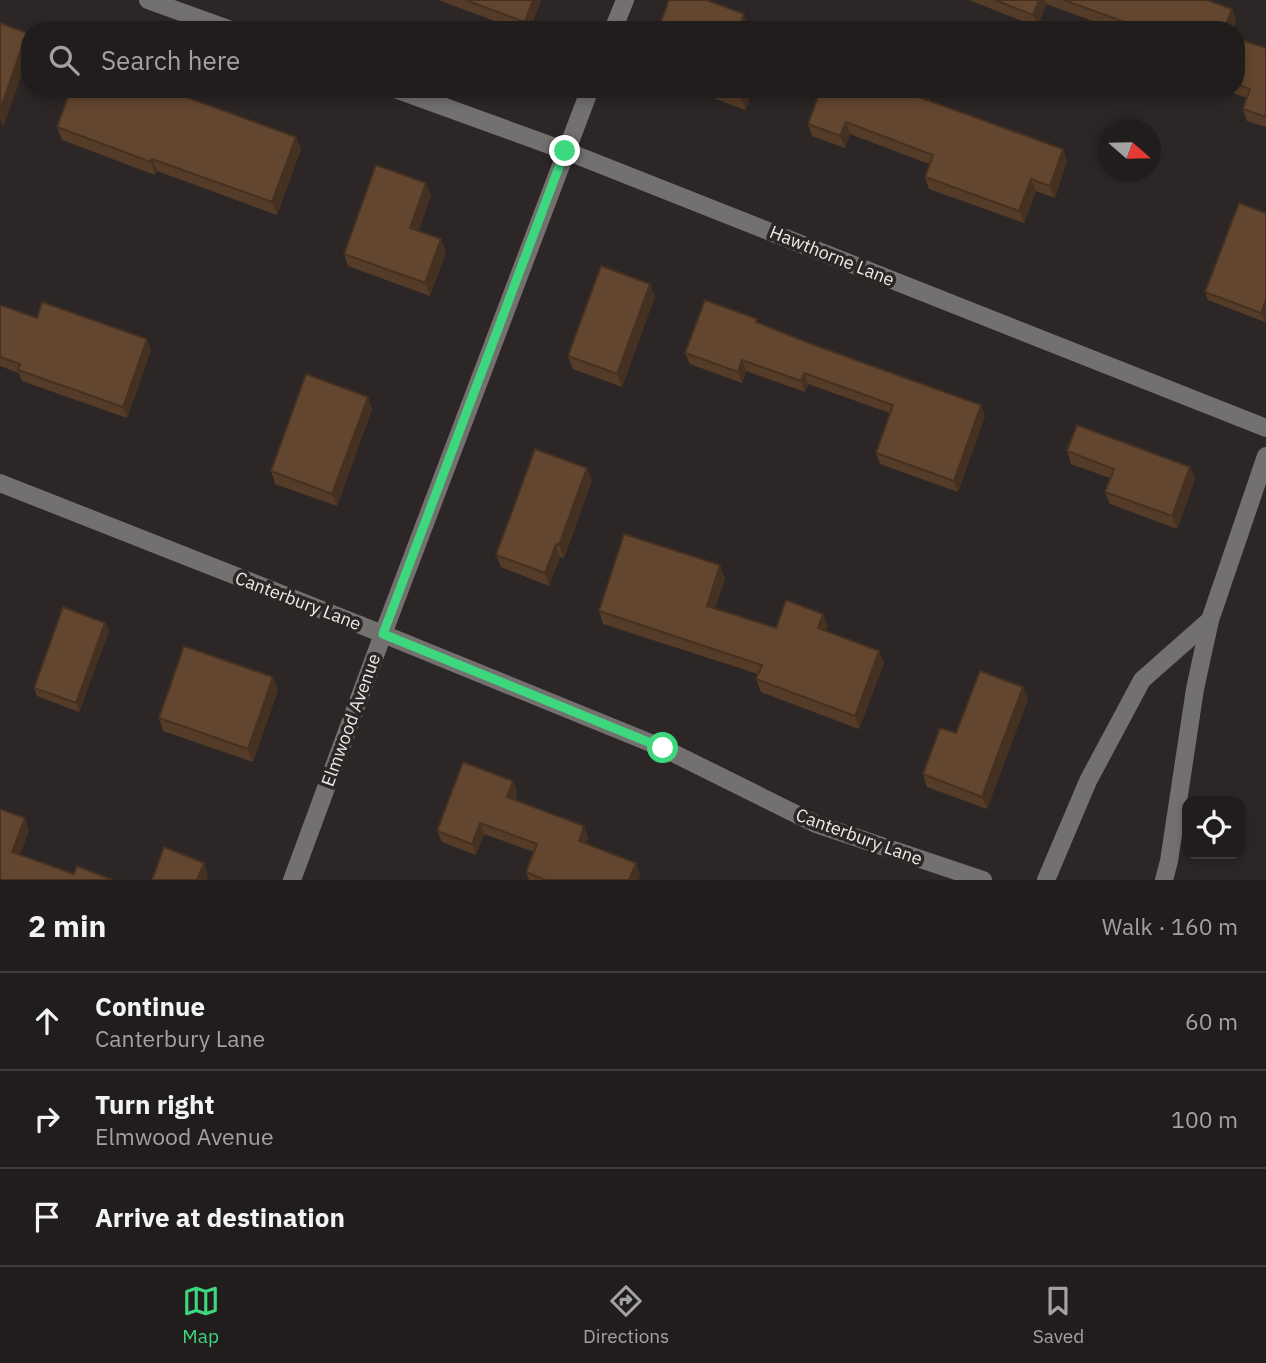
<!DOCTYPE html>
<html lang="en">
<head>
<meta charset="utf-8">
<style>
	body { margin:0; font-family:"IBM Plex Sans",sans-serif; background:#292625; color:#f1f3f6 }
	.controls { position:absolute; right:21px; bottom:21px; display:grid; overflow:hidden; border-radius:14px; box-shadow:0 4px 10px #0003 }
	.controls button { width:63px; height:63px; display:grid; place-items:center; padding:0; border:0; border-bottom:2px solid #3e3b3b; background:#211d1c; color:#f1f3f6; font:35px sans-serif }
	.compass { position:absolute; left:1098px; top:119px; width:63px; height:63px; border-radius:50%; background:#211d1c; box-shadow:0 4px 10px #0003; rotate:110deg }
	.stop { position:absolute; width:21px; height:21px; margin:-16px; border:5px solid #3dd77e; border-radius:50%; background:#fff }
	.stop.end { background:#3dd77e; border-color:#fff; box-shadow:0 2px 7px #0008 }
	.list { margin:0; padding:0; list-style:none }
	h2 { display:flex; justify-content:space-between; align-items:center; height:91px; margin:0; padding:0 28px; font-size:30px }
	h2 small { font-size:23px; font-weight:400; color:#a2a2a3 }
	.list li { display:grid; grid-template-columns:46px 1fr auto; gap:21px; align-items:center; box-sizing:border-box; height:98px; padding:0 28px; border-top:2px solid #3e3b3b }
	.list b { display:block; font-size:26px; white-space:nowrap }
	.list p { margin:0; font-size:23px; white-space:nowrap; color:#a2a2a3 }
	.list em { font-size:23px; font-style:normal; color:#a2a2a3 }
	.icon { flex:none; width:38px; height:38px; fill:none; stroke:currentColor; stroke-width:2; stroke-linecap:round; stroke-linejoin:round }
	.map { position:relative; flex:none; width:1266px; height:880px; overflow:hidden }
	.search { position:absolute; background:#211d1c; box-shadow:0 4px 10px #0003; left:21px; right:21px; top:21px; height:77px; display:flex; align-items:center; gap:18px; box-sizing:border-box; padding:0 24px; border-radius:28px; color:#a2a2a3; font-size:26px }
	.sheet { height:385px; background:#211d1c }
	nav { display:flex; justify-content:space-around; align-items:center; box-sizing:border-box; height:98px; border-top:2px solid #3e3b3b; background:#211d1c; font-size:19px; color:#a2a2a3 }
	nav a { display:grid; justify-items:center; gap:4px }
	nav .on { color:#3dd77e }
	.map>svg:first-child { display:block }
</style>
</head>
<body>
<div class="map">
<svg width="1266" height="880" viewBox="0 0 1266 880">
	<rect width="100%" height="100%" fill="#2c2726"/>
	<g fill="none" stroke-linecap="round" stroke-linejoin="round">
		<g stroke="#737070" stroke-width="18">
			<path d="M148,0L231,30"/>
			<path d="M613,30L625,0"/>
			<path d="M395,89L566,151L1266,428"/>
			<path d="M0,483L383,634L663,748L816,824L983,880"/>
			<path d="M292,880L383,634L590,89"/>
			<path d="M1046,880L1088,781L1142,680L1210,620"/>
			<path d="M1164,880L1169,861L1195,689L1210,620L1266,456"/>
		</g>
	</g>
	<g fill="#553c28">
		<path d="M438,0H541L530,30H519Z"/>
		<path d="M969,0H1207L1232,9L1236,21L1233,30H1118L1046,4L1038,27Z"/>
		<path d="M1236,38L1266,48V127L1247,121L1243,109L1247,98L1223,89H1236Z"/>
		<path d="M690,89H753L745,110Z"/>
		<path d="M810,89H929L931,95L929,101L1063,149L1067,161L1055,198L1036,191L1024,223L929,189L925,177L929,164L850,134L845,148L812,136L808,124L819,94Z"/>
		<path d="M57,127L296,137L301,149L277,215L157,171L155,175L62,140Z"/>
		<path d="M426,183L431,196L418,231L446,252L430,296L348,266L344,254Z"/>
		<path d="M1266,213V318L1265,322L1208,300L1205,292Z"/>
		<path d="M655,296L622,387L573,369L568,356Z"/>
		<path d="M0,305L37,318L151,350L127,418L22,381L19,373L0,366Z"/>
		<path d="M759,323L814,345L981,405L985,416L958,492L880,464L876,453L890,413L808,384L805,392L746,371L742,383L690,364L685,353Z"/>
		<path d="M368,397L372,409L337,506L275,484L271,471Z"/>
		<path d="M1067,451L1190,467L1195,479L1177,529L1110,504L1105,492L1110,478L1071,464Z"/>
		<path d="M592,480L564,558L560,557L549,586L501,567L496,555Z"/>
		<path d="M725,578L715,608L776,628L823,614L828,626L826,631L879,651L884,663L859,729L761,692L756,679L758,674L603,624L599,611Z"/>
		<path d="M105,623L109,631L79,712L37,696L34,688Z"/>
		<path d="M1023,687L1028,699L987,809L927,787L923,774L956,733Z"/>
		<path d="M278,690L253,762L163,731L159,718Z"/>
		<path d="M513,781L517,792L515,799L588,837L586,844L640,874L638,880H529L526,872L534,852L484,834L476,855L442,842L437,831Z"/>
	</g>
	<g fill="#453121">
		<path d="M533,0H541L530,30H528L525,22Z"/>
		<path d="M1039,0H1045L1046,4L1038,27L1033,15Z"/>
		<path d="M1232,9L1236,21L1233,30H1224Z"/>
		<path d="M744,14L748,26L747,30H738Z"/>
		<path d="M27,33L30,39V52L3,127L0,119V110Z"/>
		<path d="M744,89H753L745,110L741,97Z"/>
		<path d="M924,89H929L931,95L925,110L921,98Z"/>
		<path d="M846,122L850,134L845,148L840,136Z"/>
		<path d="M296,137L301,149L277,215L272,202Z"/>
		<path d="M1063,149L1067,161L1055,198L1050,186Z"/>
		<path d="M152,159L157,171L155,175L151,162Z"/>
		<path d="M1031,179L1036,191L1024,223L1019,211Z"/>
		<path d="M426,183L431,196L415,240L410,228Z"/>
		<path d="M441,239L446,252L430,296L425,283Z"/>
		<path d="M650,284L655,296L622,387L617,374Z"/>
		<path d="M1266,300V318L1265,322L1261,313Z"/>
		<path d="M147,339L151,350L127,418L123,407Z"/>
		<path d="M742,360L746,371L742,383L738,372Z"/>
		<path d="M804,373L808,384L805,392L801,381Z"/>
		<path d="M368,397L372,409L337,506L332,494Z"/>
		<path d="M981,405L985,416L958,492L954,481Z"/>
		<path d="M1190,467L1195,479L1177,529L1172,516Z"/>
		<path d="M587,468L592,480L564,558L559,545Z"/>
		<path d="M556,544L560,557L549,586L545,573Z"/>
		<path d="M720,565L725,578L711,618L707,606Z"/>
		<path d="M823,614L828,626L823,640L818,628Z"/>
		<path d="M105,623L109,631L79,712L76,703Z"/>
		<path d="M879,651L884,663L859,729L855,716Z"/>
		<path d="M273,677L278,690L253,762L248,749Z"/>
		<path d="M1023,687L1028,699L987,809L982,797Z"/>
		<path d="M513,781L517,792L511,808L507,797Z"/>
		<path d="M25,818L29,830L17,865L12,852Z"/>
		<path d="M480,823L484,834L476,855L472,844Z"/>
		<path d="M584,826L588,837L583,852L579,841Z"/>
		<path d="M204,863L208,876L207,880H197Z"/>
		<path d="M636,863L640,874L638,880H629Z"/>
	</g>
	<g fill="#63462f" stroke="#453121" stroke-width="2">
		<path d="M465,0H533L525,22Z"/>
		<path d="M669,0H707L744,14L738,30H658Z"/>
		<path d="M995,0H1039L1033,15Z"/>
		<path d="M1064,0H1207L1232,9L1224,30H1146Z"/>
		<path d="M0,23L27,33L0,110Z"/>
		<path d="M1236,38L1266,48V117L1243,109L1250,89L1236,84Z"/>
		<path d="M71,89H164L296,137L272,202L152,159L151,162L57,127Z"/>
		<path d="M719,89H744L741,97Z"/>
		<path d="M821,89H924L921,98L1063,149L1050,186L1031,179L1019,211L925,177L933,155L846,122L840,136L808,124Z"/>
		<path d="M376,165L426,183L410,228L441,239L425,283L344,254Z"/>
		<path d="M1239,203L1266,213V300L1261,313L1205,292Z"/>
		<path d="M601,266L650,284L617,374L568,356Z"/>
		<path d="M705,300L757,319L756,322L814,345L981,405L954,481L876,453L893,405L804,373L801,381L742,360L738,372L685,353Z"/>
		<path d="M42,302L147,339L123,407L18,370L20,364L0,357V305L37,318Z"/>
		<path d="M306,374L368,397L332,494L271,471Z"/>
		<path d="M1077,425L1190,467L1172,516L1105,492L1114,469L1067,451Z"/>
		<path d="M535,449L587,468L559,545L556,544L545,573L496,555Z"/>
		<path d="M624,534L720,565L707,606L776,628L786,600L823,614L818,628L879,651L855,716L756,679L762,665L599,611Z"/>
		<path d="M63,607L105,623L76,703L34,688Z"/>
		<path d="M184,646L273,677L248,749L159,718Z"/>
		<path d="M980,671L1023,687L982,797L923,774L940,728L956,733Z"/>
		<path d="M463,762L513,781L507,797L584,826L579,841L636,863L629,880H545L526,872L537,844L480,823L472,844L437,831Z"/>
		<path d="M0,809L25,818L12,852L74,874L77,866L113,880H0Z"/>
		<path d="M164,847L204,863L197,880H152Z"/>
	</g>
	<g fill="none" stroke-linecap="round" stroke-linejoin="round">
		<path stroke="#3dd77e" stroke-width="9" d="M565,151L383,634L663,748"/>
	</g>
	<g text-anchor="middle" stroke-width="7" stroke-linejoin="round" paint-order="stroke">
		<g font-size="18" fill="#ece9e8" stroke="#2c2726">
			<text transform="translate(832 256) rotate(22)" y="6">Hawthorne Lane</text>
			<text transform="translate(298 601) rotate(21)" y="6">Canterbury Lane</text>
			<text transform="translate(351 720) rotate(-70)" y="6">Elmwood Avenue</text>
			<text transform="translate(859 837) rotate(20)" y="6">Canterbury Lane</text>
		</g>
	</g>
</svg>
<div class="controls">
<button><svg class="icon" aria-label="locate" viewBox="0 0 24 24"><circle cx="12" cy="12" r="6"/><path d="M12 2v4M12 18v4M2 12h4M18 12h4"/></svg></button>
</div>
<svg class="compass" viewBox="-18 -18 36 36"><path d="M0-13l5 13h-10z" fill="#e53935"/><path d="M0 13l5-13h-10z" fill="#a2a2a3"/></svg>
<div class="stop" style="left:663px;top:748px"></div>
<div class="stop end" style="left:565px;top:151px"></div>
<div class="search"><svg class="icon" aria-label="search" viewBox="0 0 24 24"><circle cx="10" cy="10" r="6"/><path d="M15 15l6 6"/></svg>Search here</div>
</div>
<section class="sheet">
<h2>2 min<small>Walk · 160 m</small></h2>
<ul class="list">
<li><svg class="icon" aria-label="ahead" viewBox="0 0 24 24"><path d="M12 20V5M6 11l6-6 6 6"/></svg><div><b>Continue</b><p>Canterbury Lane</p></div><em>60 m</em></li>
<li><svg class="icon" aria-label="right" viewBox="0 0 24 24"><path d="M7 20v-9h11M14 6l5 5-5 5"/></svg><div><b>Turn right</b><p>Elmwood Avenue</p></div><em>100 m</em></li>
<li><svg class="icon" aria-label="arrive" viewBox="0 0 24 24"><path d="M6 21V4h12l-3 4 3 4H6"/></svg><div><b>Arrive at destination</b></div></li>
</ul>
</section>
<nav>
<a class="on"><svg class="icon" aria-label="map" viewBox="0 0 24 24"><path d="M3 6l6-2 6 2 6-2v14l-6 2-6-2-6 2zM9 4v14M15 6v14"/></svg>Map</a>
<a><svg class="icon" aria-label="directions" viewBox="0 0 24 24"><path d="M12 3l9 9-9 9-9-9zM9 14v-3h6M13 9l2 2-2 2"/></svg>Directions</a>
<a><svg class="icon" aria-label="saved" viewBox="0 0 24 24"><path d="M7 4h10v16l-5-4-5 4z"/></svg>Saved</a>
</nav>
</body>
</html>
